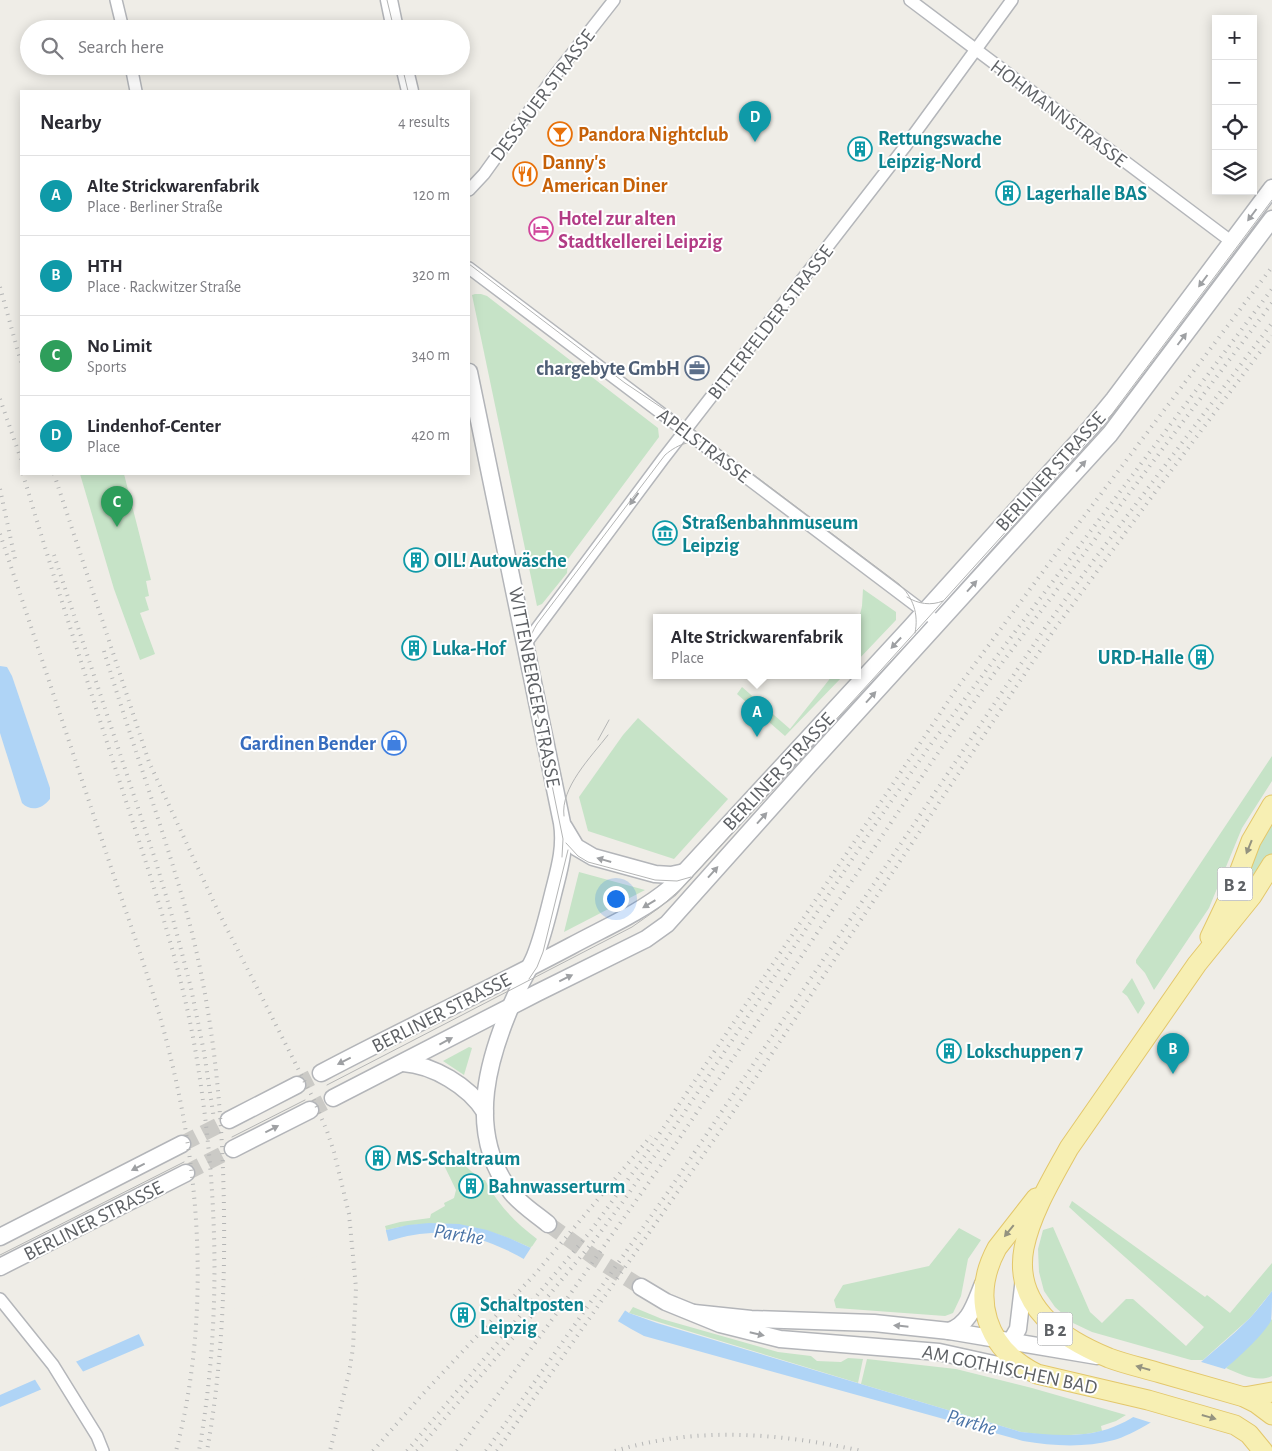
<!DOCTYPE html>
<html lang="en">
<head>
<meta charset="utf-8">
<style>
	body { margin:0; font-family:"Alegreya Sans",sans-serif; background:#f2f2f3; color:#2b2b33 }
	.controls { position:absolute; right:15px; top:15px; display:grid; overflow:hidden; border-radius:0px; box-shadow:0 2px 12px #0003 }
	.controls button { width:45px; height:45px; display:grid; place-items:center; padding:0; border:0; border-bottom:1px solid #e1e1e2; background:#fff; color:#2b2b33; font:25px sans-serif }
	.you { position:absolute; left:615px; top:898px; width:18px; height:18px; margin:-12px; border:4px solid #fff; border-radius:50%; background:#1a73e8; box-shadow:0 0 0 8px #1a73e833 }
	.badge { display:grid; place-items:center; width:32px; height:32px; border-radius:50%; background:#111827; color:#fff; font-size:16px; font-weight:700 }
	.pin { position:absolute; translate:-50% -41px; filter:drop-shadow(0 1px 2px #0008) }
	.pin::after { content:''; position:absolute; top:26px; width:18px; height:15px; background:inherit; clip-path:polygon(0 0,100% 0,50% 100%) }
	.popup { position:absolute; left:653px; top:614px; width:208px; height:65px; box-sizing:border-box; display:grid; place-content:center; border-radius:0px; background:#fff; filter:drop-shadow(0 1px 4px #0005); font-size:16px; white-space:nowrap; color:#7c7c81 }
	.popup b { font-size:19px; color:#2b2b33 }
	.popup::after { content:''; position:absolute; left:50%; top:100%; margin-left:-10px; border:10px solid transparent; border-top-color:#fff }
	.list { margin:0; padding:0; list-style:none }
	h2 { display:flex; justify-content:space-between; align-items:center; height:65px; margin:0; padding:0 20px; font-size:21px }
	h2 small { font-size:16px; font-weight:400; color:#7c7c81 }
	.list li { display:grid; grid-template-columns:32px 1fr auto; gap:15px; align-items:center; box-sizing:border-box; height:80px; padding:0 20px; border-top:1px solid #e1e1e2 }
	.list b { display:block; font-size:19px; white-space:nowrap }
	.list p { margin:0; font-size:16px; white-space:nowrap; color:#7c7c81 }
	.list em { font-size:16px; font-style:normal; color:#7c7c81 }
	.icon { flex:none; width:28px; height:28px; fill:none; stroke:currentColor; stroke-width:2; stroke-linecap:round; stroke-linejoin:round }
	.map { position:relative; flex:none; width:1272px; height:1451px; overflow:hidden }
	.search { position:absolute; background:#fff; box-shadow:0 2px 12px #0003; left:20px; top:20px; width:450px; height:55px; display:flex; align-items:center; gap:12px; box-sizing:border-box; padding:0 18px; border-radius:28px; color:#7c7c81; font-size:19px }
	.panel { position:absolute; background:#fff; box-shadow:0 2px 12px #0003; left:20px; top:90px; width:450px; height:385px; border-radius:0px }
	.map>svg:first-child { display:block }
</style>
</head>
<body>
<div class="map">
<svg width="1272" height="1451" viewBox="0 0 1272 1451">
	<rect width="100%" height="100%" fill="#efede7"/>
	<g fill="#c6e3c7" fill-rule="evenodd">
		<path d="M475,294H481L487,296L658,428L659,437L568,559L567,573L542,604L537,606L472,295Z"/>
		<path d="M80,474H124L151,580L146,581L149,596L145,597L149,610L140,613L155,654L140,660L114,589Z"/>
		<path d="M863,589L896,612V620L857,661V629L862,606Z"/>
		<path d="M832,676H843L785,736L737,694L742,687L790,729Z"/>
		<path d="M638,718L728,799L674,859L588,831L579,797L623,735Z"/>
		<path d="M1272,756V781L1242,828L1209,908L1154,990L1145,973L1136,963V960Z"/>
		<path d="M1272,815V855L1254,884L1239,900L1251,856Z"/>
		<path d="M579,872L645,890L564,932Z"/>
		<path d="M1132,978L1145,1003L1138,1014L1127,996L1122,992Z"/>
		<path d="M469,1047L472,1048L464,1075L443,1061Z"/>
		<path d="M451,1153L481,1180H485C499,1206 514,1221 537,1239L531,1248C480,1224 442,1217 386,1230L385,1226L400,1222L430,1218L431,1214L445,1206L444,1203L454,1198L456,1190L442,1161ZM471,1175L476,1176L480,1184L479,1189L471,1193L467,1192L462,1184L467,1176Z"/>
		<path d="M1072,1201L1205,1297L1207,1295L1230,1313L1272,1263V1291L1251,1317L1203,1360H1191L1092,1332L1073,1323L1055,1307L1044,1291L1039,1272L1038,1249L1043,1230L1053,1227L1090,1312L1102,1323L1126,1299H1133L1186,1346L1204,1327L1082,1219L1069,1207Z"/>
		<path d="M959,1228L981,1240L968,1259L961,1296L953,1313L945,1316L836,1308L834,1300L843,1285L929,1266Z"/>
		<path d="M633,1307L662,1319L778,1352L811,1356L817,1361L841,1362L848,1358L863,1359L858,1383L629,1313Z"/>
		<path d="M1272,1319V1376C1257,1383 1240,1374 1226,1368L1262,1332Z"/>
		<path d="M867,1359L956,1369L1032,1388L1126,1415L1116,1421L1101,1426L1102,1431L1086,1434L1053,1436L1021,1432L861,1384Z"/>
	</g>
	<g fill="#afd4f6">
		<path d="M0,666L7,667L12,676L50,788V799C42,809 31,812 22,803L0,733Z"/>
		<path d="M429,1223L459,1224L487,1230L509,1238L531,1248L629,1313L657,1323L1021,1432C1049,1435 1080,1438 1108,1429C1140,1418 1163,1395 1188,1373C1209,1355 1231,1337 1251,1317C1258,1309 1265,1300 1272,1291C1272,1299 1272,1314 1271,1321C1251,1355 1152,1430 1114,1440C1084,1448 1053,1446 1023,1441L644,1336C560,1293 494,1206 389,1241L0,1407V1395L139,1334L386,1230L408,1225Z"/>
	</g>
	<g fill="#efede7">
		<path d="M385,1227L389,1243L145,1347L138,1332Z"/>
		<path d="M532,1246L626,1309L616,1324L523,1260Z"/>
		<path d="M75,1360L84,1373L42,1391L34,1378Z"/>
		<path d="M1198,1361L1228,1370L1155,1424L1130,1416L1147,1405Z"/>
	</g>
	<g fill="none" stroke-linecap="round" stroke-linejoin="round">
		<g stroke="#cbcac6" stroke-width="16" stroke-dasharray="16 8" stroke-linecap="butt">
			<path d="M297,1085L321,1073"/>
			<path d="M310,1110L333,1098"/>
			<path d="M182,1144L229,1120"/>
			<path d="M186,1173L233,1149"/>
			<path d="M548,1224L598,1260L641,1287"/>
		</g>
		<g stroke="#b4b6ba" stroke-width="14">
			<g id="street">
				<path d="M116,0L123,29"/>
				<path d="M910,0L1232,242"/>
				<path d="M131,66L136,91"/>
				<path d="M469,190L484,174L556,74L614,0"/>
				<path d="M469,268L939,623"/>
				<path d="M526,643L663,459L904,148L1012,0"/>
				<path d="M0,1299L53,1365L97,1436L103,1451"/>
			</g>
		</g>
		<g stroke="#b3b5b9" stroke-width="19">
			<g id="secondary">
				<path d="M389,0L395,29"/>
				<path d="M404,66L410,91"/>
				<path d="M469,372L562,823C566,848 559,870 553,894C548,914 543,936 535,956C530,968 523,978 518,990C489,1053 464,1130 511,1192C520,1204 536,1214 548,1224"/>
				<path d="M564,827L576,847L593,857L655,874L671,875L685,872"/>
				<path d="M403,1063C433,1065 469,1086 485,1112"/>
				<path d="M321,1073C404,1029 488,990 571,946C604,928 640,913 669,889L910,628L1091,427L1114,399L1272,188"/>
				<path d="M333,1098L537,993L646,939L667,924L810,764L1110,434L1272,219"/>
				<path d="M229,1120L297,1085"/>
				<path d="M233,1149L310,1110"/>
				<path d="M0,1237L182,1144"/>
				<path d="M0,1267L186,1173"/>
				<path d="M641,1287L666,1302L720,1324L780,1339L939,1352L1030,1372"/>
				<path d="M694,1313L751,1319L874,1323L949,1331L1097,1356"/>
				<path d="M949,1331C970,1324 975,1303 983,1284"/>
				<path d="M1004,1349L1011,1341L1018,1329L1024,1278"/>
			</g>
		</g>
		<g stroke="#e3c76b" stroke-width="21">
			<g id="primary">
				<path d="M1272,864L1252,896L1197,964L1069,1148C1052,1179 1031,1213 1024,1248C1013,1306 1062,1339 1109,1358C1125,1364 1143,1368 1160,1373C1188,1381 1216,1389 1244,1397L1256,1403L1272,1415"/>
				<path d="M1210,937L1232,891L1251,841L1272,805"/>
				<path d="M1036,1198L997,1248C970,1298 986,1349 1037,1374L1148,1400L1235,1425L1249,1434L1263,1451"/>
				<path d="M1244,1397L1272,1392"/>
			</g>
		</g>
		<use href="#street" stroke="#fff" stroke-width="11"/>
		<use href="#secondary" stroke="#fff" stroke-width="16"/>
		<use href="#primary" stroke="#f7efb3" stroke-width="19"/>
		<g stroke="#b4b5b5" stroke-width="1">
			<path d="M387,0L394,29"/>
			<path d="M402,66L408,91"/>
			<path d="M469,264L625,383L689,426L899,584C913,597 919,614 915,633"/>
			<path d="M907,597C918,604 931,606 943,601"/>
			<path d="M598,740L609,720"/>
			<path d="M564,816C560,788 591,757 608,735"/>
			<path d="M566,843L578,856L588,862L655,880L677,881L691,877"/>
			<path d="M562,857L563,839L527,663C525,649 529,637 537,624L665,455C679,443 693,439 711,444"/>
			<path d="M529,979L537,967L543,952L568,850"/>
			<path d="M327,1085L632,927L659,908L682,888L872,680L1112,414L1272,200"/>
			<path d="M232,1137L305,1100"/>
			<path d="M0,1255L184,1162"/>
		</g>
		<g stroke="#b4b5b5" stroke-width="4" stroke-dasharray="1 6" stroke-linecap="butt">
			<path d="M0,287L21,362"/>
			<path d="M0,399L21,459"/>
			<path d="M23,474C54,580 89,686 123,792C151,878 181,965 196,1054C218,1186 222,1320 199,1451"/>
			<path d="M54,474L149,762L217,909L313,1098L327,1131L334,1152L349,1214L356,1288L353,1348L349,1373L330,1451"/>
			<path d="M0,489L15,559"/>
			<path d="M0,534C35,638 69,742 104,846C127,917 154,987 171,1059C202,1186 209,1324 176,1451"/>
			<path d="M54,555L155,859L173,919L191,988L204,1052L214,1119"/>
			<path d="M104,651C131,741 164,830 189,921C214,1017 223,1115 224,1214C225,1293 221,1373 207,1451"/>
			<path d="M373,1451L421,1396L536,1273L651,1136"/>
			<path d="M407,1451L590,1232L642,1160L955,691L1067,539L1272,267"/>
			<path d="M417,1451L545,1300L597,1237L622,1203L672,1131L879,819L931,744L1272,289"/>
			<path d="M457,1451L559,1310L671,1151L931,763L990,679L1272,303"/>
			<path d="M486,1451L668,1192L1047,625L1088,568L1272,323"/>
			<path d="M497,1451L727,1121L1054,630L1156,491L1272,336"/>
			<path d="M615,1451C697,1426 779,1433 862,1451"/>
		</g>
	</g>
	<defs><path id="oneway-solid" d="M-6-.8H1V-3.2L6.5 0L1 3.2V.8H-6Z" transform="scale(1.25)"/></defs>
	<g fill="#9ea0a3">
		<use href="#oneway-solid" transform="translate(1252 215) rotate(127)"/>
		<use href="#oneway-solid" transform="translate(1203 281) rotate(127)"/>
		<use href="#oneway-solid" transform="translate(1182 339) rotate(-53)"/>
		<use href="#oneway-solid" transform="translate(1081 466) rotate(-48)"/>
		<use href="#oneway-solid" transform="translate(634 499) rotate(126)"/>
		<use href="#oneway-solid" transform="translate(972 586) rotate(-48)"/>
		<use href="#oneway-solid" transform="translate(896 643) rotate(133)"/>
		<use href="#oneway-solid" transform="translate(871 697) rotate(-48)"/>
		<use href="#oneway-solid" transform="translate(762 818) rotate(-48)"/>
		<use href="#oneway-solid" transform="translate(604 860) rotate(-164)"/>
		<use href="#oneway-solid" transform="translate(713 872) rotate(-48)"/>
		<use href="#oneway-solid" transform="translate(649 904) rotate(149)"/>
		<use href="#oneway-solid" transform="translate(566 978) rotate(-26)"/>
		<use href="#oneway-solid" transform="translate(446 1041) rotate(-28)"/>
		<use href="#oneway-solid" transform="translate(344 1061) rotate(153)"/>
		<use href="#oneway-solid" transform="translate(272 1129) rotate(-27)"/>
		<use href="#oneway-solid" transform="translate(138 1167) rotate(153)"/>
		<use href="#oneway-solid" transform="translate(901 1326) rotate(-174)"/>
		<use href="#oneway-solid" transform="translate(757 1334) rotate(13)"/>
	</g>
	<g fill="#949380">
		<use href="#oneway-solid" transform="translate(1249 847) rotate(112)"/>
		<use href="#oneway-solid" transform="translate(1009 1231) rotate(129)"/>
		<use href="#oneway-solid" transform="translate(1143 1368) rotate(-164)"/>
		<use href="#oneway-solid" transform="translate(1209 1417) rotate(16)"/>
	</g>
	<defs>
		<g id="bar-ring" transform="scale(1.25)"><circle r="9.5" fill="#fff" stroke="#e8710a" stroke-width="1.5"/><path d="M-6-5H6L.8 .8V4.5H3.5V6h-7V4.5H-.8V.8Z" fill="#e8710a"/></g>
		<g id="building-ring" transform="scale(1.25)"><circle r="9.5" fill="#fff" stroke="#0f9aa8" stroke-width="1.5"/><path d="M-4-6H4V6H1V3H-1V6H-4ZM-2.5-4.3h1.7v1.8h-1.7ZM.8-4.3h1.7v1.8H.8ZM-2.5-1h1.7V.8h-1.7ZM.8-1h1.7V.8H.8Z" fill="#0f9aa8"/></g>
		<g id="restaurant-ring" transform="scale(1.25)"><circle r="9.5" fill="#fff" stroke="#e8710a" stroke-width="1.5"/><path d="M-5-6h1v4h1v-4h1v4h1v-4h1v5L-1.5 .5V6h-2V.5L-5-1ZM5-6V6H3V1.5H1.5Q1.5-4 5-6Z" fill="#e8710a"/></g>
		<g id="hotel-ring" transform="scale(1.25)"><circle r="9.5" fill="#fff" stroke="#d1479c" stroke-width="1.5"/><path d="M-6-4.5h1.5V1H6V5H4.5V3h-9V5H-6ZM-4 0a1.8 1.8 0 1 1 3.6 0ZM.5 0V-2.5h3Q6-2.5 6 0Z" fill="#d1479c"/></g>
		<g id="office-ring" transform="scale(1.25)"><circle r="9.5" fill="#fff" stroke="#5c6f8a" stroke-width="1.5"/><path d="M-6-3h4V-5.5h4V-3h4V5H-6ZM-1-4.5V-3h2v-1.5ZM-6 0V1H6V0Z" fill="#5c6f8a"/></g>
		<g id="museum-ring" transform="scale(1.25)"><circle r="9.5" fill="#fff" stroke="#0f9aa8" stroke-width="1.5"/><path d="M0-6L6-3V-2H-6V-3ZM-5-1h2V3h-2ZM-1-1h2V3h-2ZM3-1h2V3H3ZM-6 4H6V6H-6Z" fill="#0f9aa8"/></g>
		<g id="shop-ring" transform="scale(1.25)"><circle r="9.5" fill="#fff" stroke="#3f7fe0" stroke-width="1.5"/><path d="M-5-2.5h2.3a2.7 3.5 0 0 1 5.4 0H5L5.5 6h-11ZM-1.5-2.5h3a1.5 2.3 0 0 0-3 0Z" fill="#3f7fe0"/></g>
	</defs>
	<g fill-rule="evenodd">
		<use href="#bar-ring" x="560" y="134"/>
		<use href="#building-ring" x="860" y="149"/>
		<use href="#restaurant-ring" x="525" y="174"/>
		<use href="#building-ring" x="1008" y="193"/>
		<use href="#hotel-ring" x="541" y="229"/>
		<use href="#office-ring" x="697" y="368"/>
		<use href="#museum-ring" x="665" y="533"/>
		<use href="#building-ring" x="416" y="560"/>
		<use href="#building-ring" x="414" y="648"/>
		<use href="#building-ring" x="1201" y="657"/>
		<use href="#shop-ring" x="394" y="743"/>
		<use href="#building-ring" x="949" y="1051"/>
		<use href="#building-ring" x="378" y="1158"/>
		<use href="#building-ring" x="471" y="1186"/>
		<use href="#building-ring" x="463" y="1315"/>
	</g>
	<g text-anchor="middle" stroke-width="4" stroke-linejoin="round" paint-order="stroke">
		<g fill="#fff" stroke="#8e9093" stroke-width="1">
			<rect x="1217.5" y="867.5" width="35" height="33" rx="4"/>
			<rect x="1037.5" y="1312.5" width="35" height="33" rx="4"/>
		</g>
		<g font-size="19" font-weight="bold" fill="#5e6165">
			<text x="1235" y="891">B 2</text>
			<text x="1055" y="1336">B 2</text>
		</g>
		<g font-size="20" fill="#5e6165" stroke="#fff">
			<text transform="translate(542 95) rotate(-53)" y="7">DESSAUER STRASSE</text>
			<text transform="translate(1059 113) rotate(37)" y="7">HOHMANNSTRASSE</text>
			<text transform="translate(770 322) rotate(-52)" y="7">BITTERFELDER STRASSE</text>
			<text transform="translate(704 445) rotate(37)" y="7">APELSTRASSE</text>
			<text transform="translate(1050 471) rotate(-48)" y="7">BERLINER STRASSE</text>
			<text transform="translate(535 687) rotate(79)" y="7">WITTENBERGER STRASSE</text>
			<text transform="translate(778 771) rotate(-47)" y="7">BERLINER STRASSE</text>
			<text transform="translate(441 1012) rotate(-27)" y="7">BERLINER STRASSE</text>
			<text transform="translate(93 1220) rotate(-27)" y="7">BERLINER STRASSE</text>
			<text transform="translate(1010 1369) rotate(12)" y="7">AM GOTHISCHEN BAD</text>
		</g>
		<g font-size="20" font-weight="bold" fill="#c56008" stroke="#fff" text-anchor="start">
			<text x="578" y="141">Pandora Nightclub</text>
			<text x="542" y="169">Danny's<tspan x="542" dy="23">American Diner</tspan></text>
		</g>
		<g font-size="20" font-weight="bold" fill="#0d838f" stroke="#fff" text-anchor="start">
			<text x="878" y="145">Rettungswache<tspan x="878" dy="23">Leipzig-Nord</tspan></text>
			<text x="1026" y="200">Lagerhalle BAS</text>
			<text x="682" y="529">Straßenbahnmuseum<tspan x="682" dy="23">Leipzig</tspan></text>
			<text x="434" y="567">OIL! Autowäsche</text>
			<text x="432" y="655">Luka-Hof</text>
			<text x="1184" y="664" text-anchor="end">URD-Halle</text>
			<text x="966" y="1058">Lokschuppen 7</text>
			<text x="396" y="1165">MS-Schaltraum</text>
			<text x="488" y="1193">Bahnwasserturm</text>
			<text x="480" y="1311">Schaltposten<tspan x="480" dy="23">Leipzig</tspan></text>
		</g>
		<g font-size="20" font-weight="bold" fill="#b23c85" stroke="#fff" text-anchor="start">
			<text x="558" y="225">Hotel zur alten<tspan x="558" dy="23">Stadtkellerei Leipzig</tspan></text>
		</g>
		<g font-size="20" font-weight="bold" fill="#4e5e75" stroke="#fff" text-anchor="end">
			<text x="680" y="375">chargebyte GmbH</text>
		</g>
		<g font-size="20" font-weight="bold" fill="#366cbe" stroke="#fff" text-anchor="end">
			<text x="376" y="750">Gardinen Bender</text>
		</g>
		<g font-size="21" font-style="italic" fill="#4c75a7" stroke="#fff">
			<text transform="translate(459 1234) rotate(9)" y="7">Parthe</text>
			<text transform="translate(972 1422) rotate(16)" y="7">Parthe</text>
		</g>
	</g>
</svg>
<div class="controls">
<button>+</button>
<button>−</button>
<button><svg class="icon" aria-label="locate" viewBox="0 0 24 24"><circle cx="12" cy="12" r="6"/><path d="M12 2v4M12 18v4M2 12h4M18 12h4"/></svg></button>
<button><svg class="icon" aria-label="layers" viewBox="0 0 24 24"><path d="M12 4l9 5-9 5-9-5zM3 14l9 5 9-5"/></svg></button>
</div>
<div class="you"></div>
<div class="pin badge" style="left:757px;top:737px;background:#0f9aa8">A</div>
<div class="popup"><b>Alte Strickwarenfabrik</b>Place</div>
<div class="pin badge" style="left:1173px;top:1074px;background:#0f9aa8">B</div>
<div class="pin badge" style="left:117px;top:527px;background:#2e9e5b">C</div>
<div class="pin badge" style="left:755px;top:142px;background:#0f9aa8">D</div>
<div class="search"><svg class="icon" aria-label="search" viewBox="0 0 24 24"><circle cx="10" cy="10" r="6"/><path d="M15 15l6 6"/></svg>Search here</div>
<section class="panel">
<h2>Nearby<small>4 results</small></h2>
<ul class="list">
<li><span class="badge" style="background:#0f9aa8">A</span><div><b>Alte Strickwarenfabrik</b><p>Place · Berliner Straße</p></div><em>120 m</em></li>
<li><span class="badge" style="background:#0f9aa8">B</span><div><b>HTH</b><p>Place · Rackwitzer Straße</p></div><em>320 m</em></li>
<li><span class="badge" style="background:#2e9e5b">C</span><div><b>No Limit</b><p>Sports</p></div><em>340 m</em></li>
<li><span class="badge" style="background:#0f9aa8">D</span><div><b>Lindenhof-Center</b><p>Place</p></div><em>420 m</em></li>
</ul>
</section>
</div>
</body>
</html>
